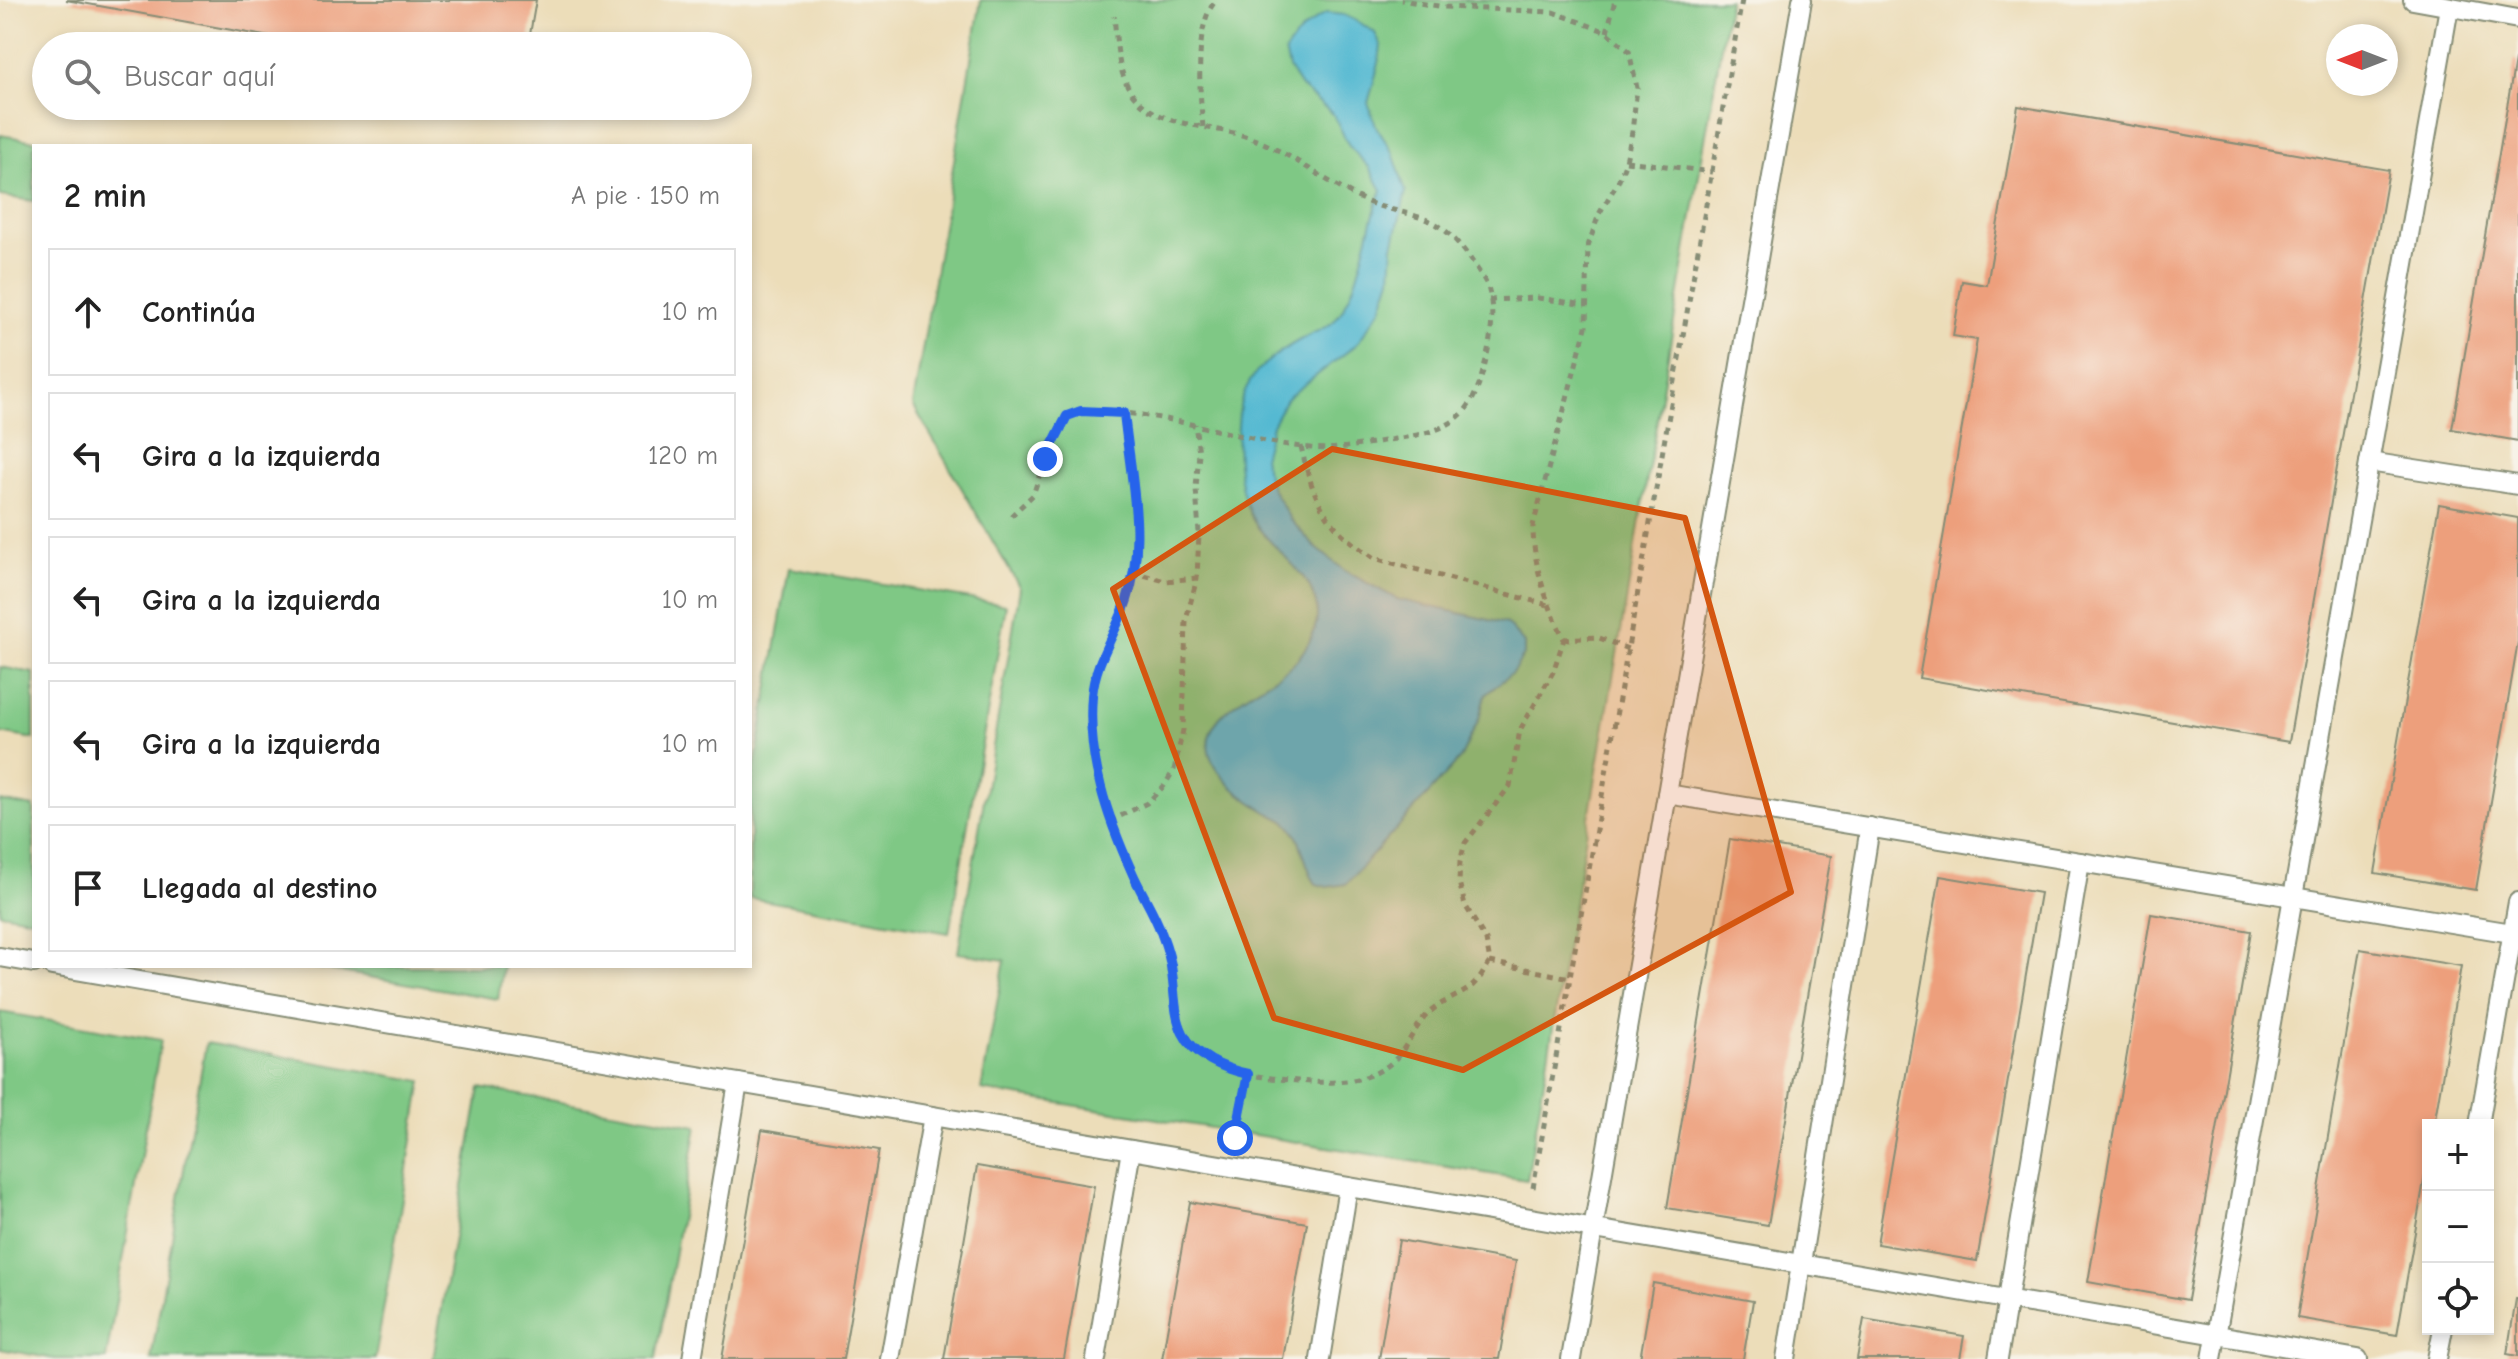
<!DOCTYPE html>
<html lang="es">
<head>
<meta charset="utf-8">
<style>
	body { margin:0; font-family:"Comic Neue",sans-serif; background:#f6f6f6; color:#222 }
	.controls { position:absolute; right:24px; bottom:24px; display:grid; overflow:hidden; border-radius:0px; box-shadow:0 4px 12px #0003 }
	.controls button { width:72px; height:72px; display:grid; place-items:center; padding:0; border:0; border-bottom:2px solid #e0e0e0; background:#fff; color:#222; font:40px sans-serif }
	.compass { position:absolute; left:2326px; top:24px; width:72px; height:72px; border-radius:50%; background:#fff; box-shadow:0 4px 12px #0003; rotate:270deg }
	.stop { position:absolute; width:24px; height:24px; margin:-18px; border:6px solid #2563eb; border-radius:50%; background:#fff }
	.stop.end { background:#2563eb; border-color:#fff; box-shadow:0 2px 8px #0008 }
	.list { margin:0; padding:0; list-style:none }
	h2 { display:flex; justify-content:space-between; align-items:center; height:104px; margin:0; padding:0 32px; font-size:34px }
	h2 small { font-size:26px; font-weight:400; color:#767676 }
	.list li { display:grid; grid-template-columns:52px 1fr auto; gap:24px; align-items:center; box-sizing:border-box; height:128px; margin:0 16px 16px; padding:0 16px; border:2px solid #e0e0e0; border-radius:0px }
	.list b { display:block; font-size:30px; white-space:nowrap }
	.list em { font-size:26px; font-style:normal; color:#767676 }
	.icon { flex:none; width:44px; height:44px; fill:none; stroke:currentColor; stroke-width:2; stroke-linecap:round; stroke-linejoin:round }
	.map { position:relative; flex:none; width:2518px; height:1359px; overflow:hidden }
	.search { position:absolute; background:#fff; box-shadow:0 4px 12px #0003; left:32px; top:32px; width:720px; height:88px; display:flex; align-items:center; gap:20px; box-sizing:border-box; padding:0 28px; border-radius:44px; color:#767676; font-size:30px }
	.panel { position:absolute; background:#fff; box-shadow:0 4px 12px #0003; left:32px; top:144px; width:720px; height:824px; border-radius:0px }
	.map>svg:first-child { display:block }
</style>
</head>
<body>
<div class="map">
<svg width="2518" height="1359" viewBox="0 0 2518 1359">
	<rect width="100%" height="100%" fill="#f7f3e8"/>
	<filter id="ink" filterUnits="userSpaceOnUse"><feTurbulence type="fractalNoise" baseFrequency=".0125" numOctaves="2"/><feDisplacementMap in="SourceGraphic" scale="16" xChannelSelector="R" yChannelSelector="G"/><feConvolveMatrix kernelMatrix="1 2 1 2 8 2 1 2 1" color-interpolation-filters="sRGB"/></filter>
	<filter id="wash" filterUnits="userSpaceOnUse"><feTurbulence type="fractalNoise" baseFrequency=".006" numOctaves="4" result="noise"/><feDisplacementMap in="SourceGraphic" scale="32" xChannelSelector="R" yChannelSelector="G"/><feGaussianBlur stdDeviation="1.8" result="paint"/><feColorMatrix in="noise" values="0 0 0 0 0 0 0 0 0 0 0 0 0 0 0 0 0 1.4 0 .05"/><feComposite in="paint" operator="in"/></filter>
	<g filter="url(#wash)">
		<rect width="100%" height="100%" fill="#ecddb9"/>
		<g fill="#7fc885" stroke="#4f825c" stroke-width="2">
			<path d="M981,0H1729L1527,1180L981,1090L1005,960L958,953L1020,588L913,405Z"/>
			<path d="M0,135L65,146H34V201L0,196Z"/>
			<path d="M789,568L1006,605L949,933L750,898V795Z"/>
			<path d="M0,667L34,673V739L0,733Z"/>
			<path d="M0,801L34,807V919L0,913Z"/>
			<path d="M306,966H503L498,999Z"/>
			<path d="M0,1012L161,1040L106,1359H55L0,1349Z"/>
			<path d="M206,1043L422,1081L375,1359H151Z"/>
			<path d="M480,1088L697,1126L656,1359H433Z"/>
		</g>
		<path fill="#54b9d2" stroke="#3a7b83" stroke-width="2" d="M1326,13L1344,15L1359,22L1375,33L1381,45L1379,63L1368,103L1377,128L1393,153L1406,192L1393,246L1391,278L1381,308L1357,344L1286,399L1272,425L1263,458L1271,486L1290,519L1314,546L1345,571L1397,599L1507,624L1524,643V655L1512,673L1485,695L1479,719L1460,759L1346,884L1327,887L1316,884C1304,867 1303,838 1288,824C1283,819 1274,816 1267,812C1246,799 1227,787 1214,764C1187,718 1261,690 1287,669C1300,659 1312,641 1316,624C1326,576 1266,550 1250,514C1236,482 1236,446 1239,412C1244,372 1277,352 1309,335C1318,331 1329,327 1335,320C1361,290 1366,229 1382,190L1369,167L1349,146L1333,114L1301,87L1289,68L1285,52C1297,34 1308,23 1326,13Z"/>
		<g id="blocks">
			<g fill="#ed9f7b">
				<path d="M66,0H536L528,46H320Z"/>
				<path d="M2515,60L2518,61V441L2452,429Z"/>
				<path d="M2018,106L2389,170L2289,742L1919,678L1977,340L1953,336L1962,281L1987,285Z"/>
				<path d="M2439,504L2518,518V642L2476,890L2375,873Z"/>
				<path d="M1730,839L1831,856L1768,1225L1667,1208Z"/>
				<path d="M1940,876L2040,893L1977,1261L1877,1244Z"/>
				<path d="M2151,914L2251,931L2188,1300L2088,1282Z"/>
				<path d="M2360,949L2461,966L2434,1125H2428V1158L2397,1335L2297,1318Z"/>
				<path d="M762,1130L879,1150L843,1359H722Z"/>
				<path d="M977,1166L1094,1186L1064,1359H944Z"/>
				<path d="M1190,1202L1307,1223L1283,1359H1162Z"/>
				<path d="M1399,1240L1516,1261L1499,1359H1379Z"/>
				<path d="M1653,1283L1753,1301L1743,1359H1640Z"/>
				<path d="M2516,1299H2518V1356L2507,1354Z"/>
				<path d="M1864,1319L1964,1336L1960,1359H1857Z"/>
			</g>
		</g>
	</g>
	<g filter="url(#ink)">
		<use href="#blocks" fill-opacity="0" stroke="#868d76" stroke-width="2"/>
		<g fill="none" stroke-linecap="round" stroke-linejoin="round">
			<g stroke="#868d76" stroke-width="22">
				<g id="lane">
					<path d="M2413,0L2518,19"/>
					<path d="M2369,462L2518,485"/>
					<path d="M1667,794L2518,934"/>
					<path d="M0,957L34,963"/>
					<path d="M52,966L2358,1359"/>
					<path d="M2479,1125L2518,902"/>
					<path d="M692,1359L738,1083"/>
					<path d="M890,1359L933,1116"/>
					<path d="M1096,1359L1131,1150"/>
					<path d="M1320,1359L1348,1187"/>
					<path d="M1571,1359L1802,0"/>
					<path d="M1786,1359L1870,827"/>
					<path d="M1998,1359L2080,862"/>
					<path d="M2212,1359L2449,7"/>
					<path d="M2437,1359L2443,1329"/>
				</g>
			</g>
			<g stroke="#868d76" stroke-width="5" stroke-dasharray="6 6" stroke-linecap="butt">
				<path d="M1607,32L1615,0"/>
				<path d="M1203,127C1200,97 1193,21 1217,0"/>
				<path d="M1626,161L1712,172"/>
				<path d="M1489,300L1538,298L1586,305"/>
				<path d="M1124,413C1130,473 1146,540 1128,599C1117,634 1092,662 1092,701C1091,763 1107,820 1133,876C1142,894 1153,911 1160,930C1176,968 1167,1019 1196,1049C1222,1075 1263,1077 1298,1081C1333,1084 1375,1084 1399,1055C1411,1040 1418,1020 1435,1008C1448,998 1466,994 1476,982C1482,977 1485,968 1490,962L1486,940L1465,905L1459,882L1460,862L1465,843L1510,786L1520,730L1553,672L1564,639C1547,603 1533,567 1533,526L1586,327L1588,246L1599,214L1618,182L1626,161L1632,132L1637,88L1629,51L1607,32L1553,12L1444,7L1401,0"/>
				<path d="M1301,446C1313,500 1326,528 1374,558L1548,605"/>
				<path d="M1011,516L1033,495L1045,459L1067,416C1089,408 1110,411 1133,414C1193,421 1251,442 1311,448C1338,451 1369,443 1395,439C1444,431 1470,423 1483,371C1490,346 1496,313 1488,287C1484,278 1477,269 1472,261C1464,249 1447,229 1434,223C1414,213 1391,211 1370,203C1327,185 1292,152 1248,137C1213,125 1161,128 1135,97C1117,76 1117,43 1114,16"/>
				<path d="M1133,572L1165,581L1197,578"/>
				<path d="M1564,639L1597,637L1628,649"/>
				<path d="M1110,821L1147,803L1164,786L1174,770L1183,730L1186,620L1197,578L1199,533L1196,488L1199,453L1195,424"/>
				<path d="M1490,962L1570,978"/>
				<path d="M1235,1138L1248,1074"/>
				<path d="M1533,1188L1742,0"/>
			</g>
			<use href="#lane" stroke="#fff" stroke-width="18"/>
		</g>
	</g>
	<g fill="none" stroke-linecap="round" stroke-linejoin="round" filter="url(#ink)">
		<path stroke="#2563eb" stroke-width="10" d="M1045,459L1067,416L1081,411L1124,413C1130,473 1147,541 1127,600C1116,634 1095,660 1092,696C1087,758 1107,817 1132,872C1141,893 1154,912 1161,932C1166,945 1171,960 1172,973C1175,993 1174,1015 1183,1033C1194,1056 1224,1069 1248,1074L1235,1138"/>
	</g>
	<path fill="#d45610" fill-opacity="0.2" stroke="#d45610" stroke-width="6" stroke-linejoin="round" d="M1332,449L1685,518L1791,892L1463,1070L1274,1018L1113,589Z"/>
</svg>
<div class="controls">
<button>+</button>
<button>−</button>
<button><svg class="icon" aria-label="locate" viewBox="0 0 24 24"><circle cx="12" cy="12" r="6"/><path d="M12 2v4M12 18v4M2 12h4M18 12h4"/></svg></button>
</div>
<svg class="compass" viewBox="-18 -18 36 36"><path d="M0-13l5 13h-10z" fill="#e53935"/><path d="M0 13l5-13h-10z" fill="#767676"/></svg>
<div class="stop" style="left:1235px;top:1138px"></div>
<div class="stop end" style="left:1045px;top:459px"></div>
<div class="search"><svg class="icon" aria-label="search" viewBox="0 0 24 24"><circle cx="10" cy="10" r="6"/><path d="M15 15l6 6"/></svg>Buscar aquí</div>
<section class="panel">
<h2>2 min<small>A pie · 150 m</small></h2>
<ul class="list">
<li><svg class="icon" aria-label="ahead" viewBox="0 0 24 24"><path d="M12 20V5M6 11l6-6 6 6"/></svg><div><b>Continúa</b></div><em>10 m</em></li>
<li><svg class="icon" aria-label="left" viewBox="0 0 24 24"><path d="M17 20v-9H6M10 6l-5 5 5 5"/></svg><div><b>Gira a la izquierda</b></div><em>120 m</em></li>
<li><svg class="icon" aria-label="left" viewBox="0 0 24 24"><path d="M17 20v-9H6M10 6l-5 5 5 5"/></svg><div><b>Gira a la izquierda</b></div><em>10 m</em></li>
<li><svg class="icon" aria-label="left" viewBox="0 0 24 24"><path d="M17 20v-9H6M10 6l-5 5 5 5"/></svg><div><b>Gira a la izquierda</b></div><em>10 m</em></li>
<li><svg class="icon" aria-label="arrive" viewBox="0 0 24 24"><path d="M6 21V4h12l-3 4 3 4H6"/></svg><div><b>Llegada al destino</b></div></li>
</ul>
</section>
</div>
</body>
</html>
